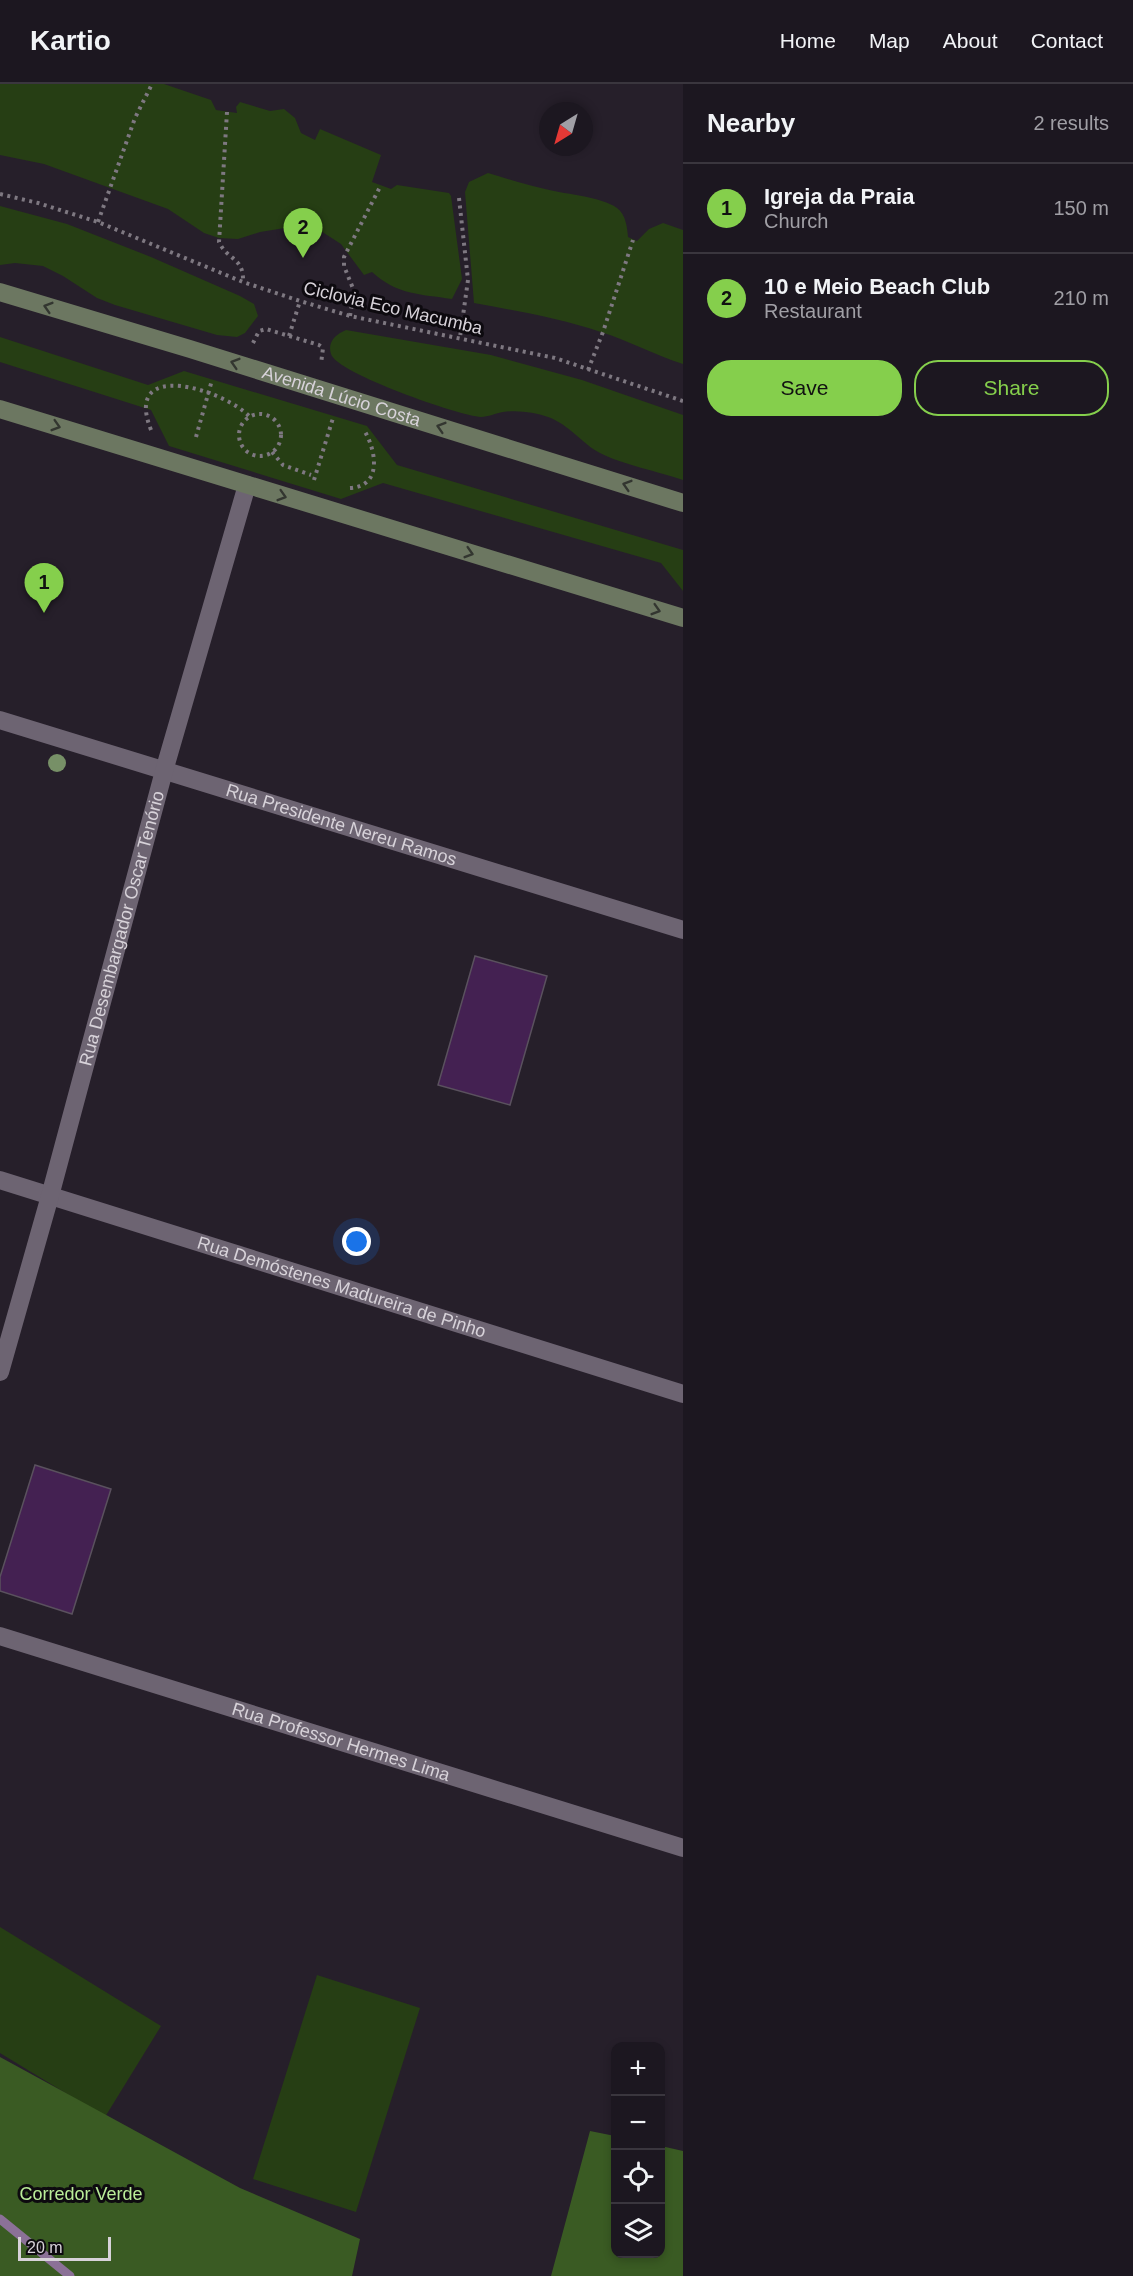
<!DOCTYPE html>
<html lang="en">
<head>
<meta charset="utf-8">
<style>
	body { margin:0; font-family:Helvetica,sans-serif; background:#29242d; color:#f1f3f6 }
	.controls { position:absolute; right:18px; bottom:18px; display:grid; overflow:hidden; border-radius:12px; box-shadow:0 3px 9px #0003 }
	.controls button { width:54px; height:54px; display:grid; place-items:center; padding:0; border:0; border-bottom:2px solid #3a363e; background:#1c1720; color:#f1f3f6; font:30px sans-serif }
	.compass { position:absolute; left:539px; top:18px; width:54px; height:54px; border-radius:50%; background:#1c1720; box-shadow:0 3px 9px #0003; rotate:217deg }
	.scale { position:absolute; left:18px; bottom:15px; width:93px; box-sizing:border-box; padding-left:6px; border:3px solid #d7d2d9; border-top:0; font-size:16px; line-height:21px; white-space:nowrap; color:#d7d2d9; -webkit-text-stroke:4px #0d0a0f; paint-order:stroke }
	.you { position:absolute; left:357px; top:1158px; width:21px; height:21px; margin:-15px; border:4px solid #fff; border-radius:50%; background:#1a73e8; box-shadow:0 0 0 9px #1a73e833 }
	.badge { display:grid; place-items:center; width:39px; height:39px; border-radius:50%; background:#85cf4c; color:#111; font-size:20px; font-weight:700 }
	.pin { position:absolute; translate:-50% -50px; filter:drop-shadow(0 2px 3px #0008) }
	.pin::after { content:''; position:absolute; top:32px; width:21px; height:18px; background:inherit; clip-path:polygon(0 0,100% 0,50% 100%) }
	.list { margin:0; padding:0; list-style:none }
	h2 { display:flex; justify-content:space-between; align-items:center; height:78px; margin:0; padding:0 24px; font-size:26px }
	h2 small { font-size:20px; font-weight:400; color:#a09fa5 }
	.list li { display:grid; grid-template-columns:39px 1fr auto; gap:18px; align-items:center; box-sizing:border-box; height:90px; padding:0 24px; border-top:2px solid #3a363e }
	.list b { display:block; font-size:22px; white-space:nowrap }
	.list p { margin:0; font-size:20px; white-space:nowrap; color:#a09fa5 }
	.list em { font-size:20px; font-style:normal; color:#a09fa5 }
	.actions { display:flex; gap:12px; padding:18px 24px }
	.actions a { flex:1; padding:14px 0; border:2px solid #85cf4c; border-radius:24px; text-align:center; font-size:21px; color:#85cf4c }
	.actions .main { background:#85cf4c; color:#111 }
	.icon { flex:none; width:33px; height:33px; fill:none; stroke:currentColor; stroke-width:2; stroke-linecap:round; stroke-linejoin:round }
	.map { position:relative; flex:none; width:683px; height:2192px; overflow:hidden }
	header { display:flex; align-items:center; gap:36px; box-sizing:border-box; height:84px; padding:0 30px; background:#1c1720; border-bottom:2px solid #3a363e }
	header strong { font-size:28px }
	nav { display:flex; gap:33px; margin-inline-start:auto; font-size:21px }
	main { display:flex }
	aside { flex:1; background:#1c1720 }
	.map>svg:first-child { display:block }
</style>
</head>
<body>
<header>
<strong>Kartio</strong>
<nav><a>Home</a><a>Map</a><a>About</a><a>Contact</a></nav>
</header>
<main>
<div class="map">
<svg width="683" height="2192" viewBox="0 0 683 2192">
	<rect width="100%" height="100%" fill="#261f2a"/>
	<g fill="#263e14">
		<path d="M0,0H164L211,16L216,26L237,29L236,23L240,18L270,27L284,25L295,34L301,49L315,56L320,45L381,71L372,98L391,105L397,101L449,109L451,112L462,195L452,215C420,210 397,211 372,188L364,191L341,160L310,140L260,148L238,155L219,154L204,149L168,125L44,80L0,71Z"/>
		<path d="M488,89C505,94 523,100 541,104C561,110 601,112 617,124C626,131 627,143 628,153L637,157L649,145L663,139L683,146V280C655,271 629,257 601,248C559,234 517,227 474,219L465,108L469,98Z"/>
		<path d="M0,122L67,140L151,173L240,212L254,220L258,232L245,249L237,253L217,251L115,221L97,214L63,192L43,182L15,179L0,181Z"/>
		<path d="M346,246L491,271L582,296L683,331V396C660,388 621,380 600,369C581,359 570,341 548,333C534,328 518,326 503,328C496,329 488,333 481,333C460,332 336,289 331,270C327,258 336,250 346,246Z"/>
		<path d="M0,253L148,301L184,287L367,342L397,381L683,466V507L661,479L383,399L341,415L169,362L151,326L0,278Z"/>
		<path d="M0,1843L161,1942L105,2033L0,1969Z"/>
		<path d="M317,1891L420,1924L356,2128L253,2095Z"/>
	</g>
	<g fill="#3a5b23">
		<path d="M0,1973L240,2104L360,2155L352,2192H0Z"/>
		<path d="M590,2047L615,2052L616,2170H660L661,2062L683,2067V2192H551Z"/>
	</g>
	<g fill="none" stroke-linecap="round" stroke-linejoin="round">
		<path stroke="#8b7197" stroke-width="9" d="M0,2135L70,2192"/>
	</g>
	<g fill="#442152" stroke="#5a515e" stroke-width="1.5">
		<path d="M475,872L547,892L510,1021L438,1001Z"/>
		<path d="M35,1381L111,1405L72,1530L0,1507V1493Z"/>
	</g>
	<g fill="none" stroke-linecap="round" stroke-linejoin="round">
		<g stroke="#7e7881" stroke-width="4" stroke-dasharray="3 4.5" stroke-linecap="butt">
			<path d="M227,28L219,158C228,177 244,173 243,198"/>
			<path d="M0,110L38,119L98,138L243,198L300,217L350,232L555,274L683,317"/>
			<path d="M459,114L468,196L460,253"/>
			<path d="M98,138L135,34L152,0"/>
			<path d="M350,232L354,207L344,182V173L381,101"/>
			<path d="M289,252L300,217"/>
			<path d="M253,259L259,247L266,245L319,261L323,264L321,280"/>
			<path d="M588,286L603,248L633,156"/>
			<circle cx="260" cy="351" r="21"/>
			<path d="M151,346C122,273 225,306 250,333"/>
			<path d="M196,353L212,296"/>
			<path d="M272,368L283,381L311,391"/>
			<path d="M314,396L333,334"/>
			<path d="M350,404C383,402 376,366 364,346"/>
		</g>
		<g stroke="#6d6472" stroke-width="18">
			<path id="s1" d="M0,636L683,846"/>
			<path id="s2" d="M0,1096L683,1310"/>
			<path id="s3" d="M0,1288L50,1112L164,687L247,401"/>
			<path id="s4" d="M0,1552L683,1764"/>
		</g>
		<g stroke="#6c7761" stroke-width="18">
			<path id="s5" d="M0,208L190,265L683,419"/>
			<path d="M0,325L683,534"/>
		</g>
	</g>
	<circle fill="#779067" cx="57" cy="679" r="9"/>
	<defs><path id="oneway-chevron" d="M-2-3.5L2.5 0L-2 3.5" fill="none" stroke-width="1.6" stroke-linecap="round" stroke-linejoin="round" transform="scale(1.5)"/></defs>
	<g stroke="#333630">
		<use href="#oneway-chevron" transform="translate(48 223) rotate(-163)"/>
		<use href="#oneway-chevron" transform="translate(235 279) rotate(-163)"/>
		<use href="#oneway-chevron" transform="translate(56 342) rotate(17)"/>
		<use href="#oneway-chevron" transform="translate(441 343) rotate(-163)"/>
		<use href="#oneway-chevron" transform="translate(627 401) rotate(-163)"/>
		<use href="#oneway-chevron" transform="translate(282 412) rotate(17)"/>
		<use href="#oneway-chevron" transform="translate(469 469) rotate(17)"/>
		<use href="#oneway-chevron" transform="translate(656 526) rotate(17)"/>
	</g>
	<g text-anchor="middle" stroke-width="6" stroke-linejoin="round" paint-order="stroke">
		<g font-size="18" fill="#d7d2d9" stroke="#0d0a0f">
			<text transform="translate(393 224) rotate(13)" y="6">Ciclovia Eco Macumba</text>
			<text dy="6" stroke="none"><textPath href="#s5" startOffset="357">Avenida Lúcio Costa</textPath></text>
			<text dy="6" stroke="none"><textPath href="#s1" startOffset="357">Rua Presidente Nereu Ramos</textPath></text>
			<text dy="6" stroke="none"><textPath href="#s3" startOffset="460">Rua Desembargador Oscar Tenório</textPath></text>
			<text dy="6" stroke="none"><textPath href="#s2" startOffset="358">Rua Demóstenes Madureira de Pinho</textPath></text>
			<text dy="6" stroke="none"><textPath href="#s4" startOffset="357">Rua Professor Hermes Lima</textPath></text>
		</g>
		<g font-size="18" fill="#baed99" stroke="#0d0a0f">
			<text x="81" y="2116">Corredor Verde</text>
		</g>
	</g>
</svg>
<div class="controls">
<button>+</button>
<button>−</button>
<button><svg class="icon" aria-label="locate" viewBox="0 0 24 24"><circle cx="12" cy="12" r="6"/><path d="M12 2v4M12 18v4M2 12h4M18 12h4"/></svg></button>
<button><svg class="icon" aria-label="layers" viewBox="0 0 24 24"><path d="M12 4l9 5-9 5-9-5zM3 14l9 5 9-5"/></svg></button>
</div>
<svg class="compass" viewBox="-18 -18 36 36"><path d="M0-13l5 13h-10z" fill="#e53935"/><path d="M0 13l5-13h-10z" fill="#a09fa5"/></svg>
<div class="scale">20 m</div>
<div class="you"></div>
<div class="pin badge" style="left:44px;top:529px">1</div>
<div class="pin badge" style="left:303px;top:174px">2</div>
</div>
<aside>
<h2>Nearby<small>2 results</small></h2>
<ul class="list">
<li><span class="badge">1</span><div><b>Igreja da Praia</b><p>Church</p></div><em>150 m</em></li>
<li><span class="badge">2</span><div><b>10 e Meio Beach Club</b><p>Restaurant</p></div><em>210 m</em></li>
</ul>
<div class="actions"><a class="main">Save</a><a>Share</a></div>
</aside>
</main>
</body>
</html>
